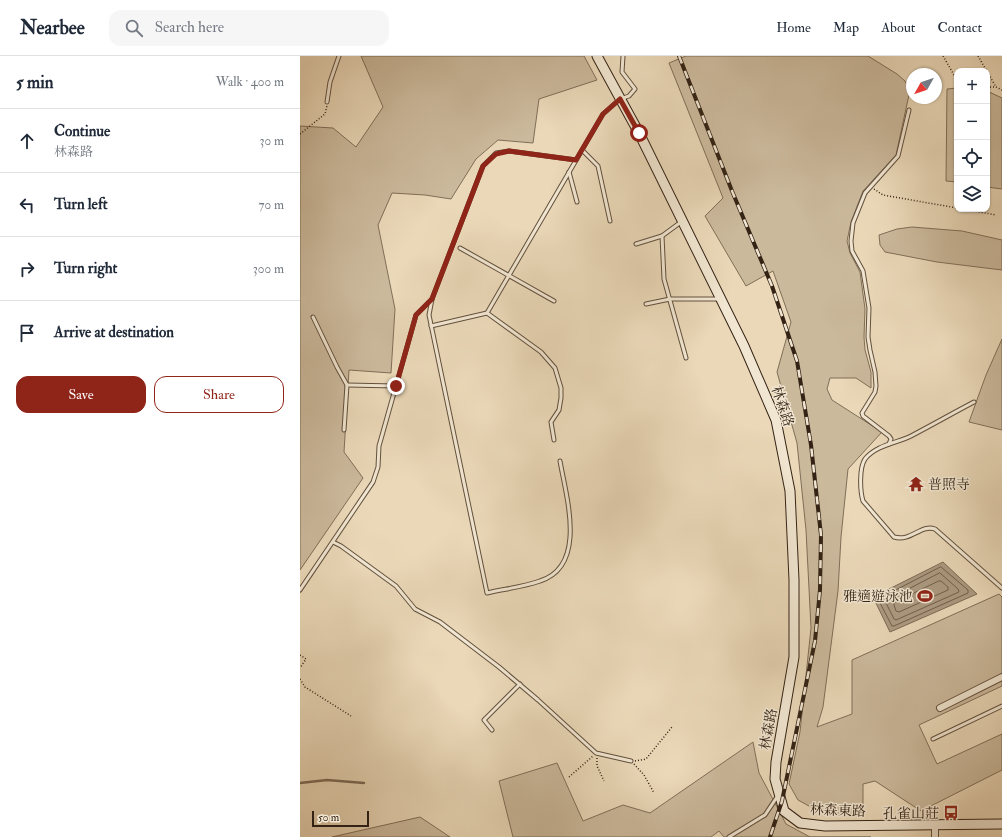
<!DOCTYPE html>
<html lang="en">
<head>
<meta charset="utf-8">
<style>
	body { margin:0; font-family:"IM FELL Double Pica","Noto Serif TC",serif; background:#f6f6f7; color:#1f2937 }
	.controls { position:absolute; right:12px; top:12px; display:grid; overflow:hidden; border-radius:8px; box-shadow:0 1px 3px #0004 }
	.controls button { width:36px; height:36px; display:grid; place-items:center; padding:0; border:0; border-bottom:1px solid #e0e1e3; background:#fff; color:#1f2937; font:20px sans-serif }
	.compass { position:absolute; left:606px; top:12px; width:36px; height:36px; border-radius:50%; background:#fff; box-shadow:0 1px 3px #0004; rotate:230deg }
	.scale { position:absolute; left:12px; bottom:10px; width:57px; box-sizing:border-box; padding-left:4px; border:2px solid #342315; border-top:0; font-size:11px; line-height:14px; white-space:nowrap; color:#342315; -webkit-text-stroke:3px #f1e6d1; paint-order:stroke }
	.stop { position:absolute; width:12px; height:12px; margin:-9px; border:3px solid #8f2418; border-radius:50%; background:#fff }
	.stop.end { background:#8f2418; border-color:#fff; box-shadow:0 1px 4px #0008 }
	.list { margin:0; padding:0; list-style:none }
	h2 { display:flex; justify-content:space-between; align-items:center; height:52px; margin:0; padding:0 16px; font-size:17px }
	h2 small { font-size:13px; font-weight:400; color:#747a83 }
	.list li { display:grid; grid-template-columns:26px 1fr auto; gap:12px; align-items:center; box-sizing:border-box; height:64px; padding:0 16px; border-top:1px solid #e0e1e3 }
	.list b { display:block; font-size:15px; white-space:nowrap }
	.list p { margin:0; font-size:13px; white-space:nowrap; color:#747a83 }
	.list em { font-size:13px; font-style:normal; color:#747a83 }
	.actions { display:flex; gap:8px; padding:12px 16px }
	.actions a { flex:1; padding:9px 0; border:1px solid #8f2418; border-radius:12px; text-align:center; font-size:14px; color:#8f2418 }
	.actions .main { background:#8f2418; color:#fff }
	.icon { flex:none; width:22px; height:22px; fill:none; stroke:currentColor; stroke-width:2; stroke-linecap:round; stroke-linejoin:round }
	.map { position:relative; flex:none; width:702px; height:781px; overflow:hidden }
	header { display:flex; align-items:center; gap:24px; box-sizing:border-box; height:56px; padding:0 20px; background:#fff; border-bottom:1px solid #e0e1e3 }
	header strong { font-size:19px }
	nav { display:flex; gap:22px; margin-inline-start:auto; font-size:14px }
	.search { width:280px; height:36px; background:#f6f6f7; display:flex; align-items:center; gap:10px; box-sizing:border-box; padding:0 14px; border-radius:12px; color:#747a83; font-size:15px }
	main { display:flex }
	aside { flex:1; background:#fff }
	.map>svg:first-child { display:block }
</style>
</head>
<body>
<header>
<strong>Nearbee</strong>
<div class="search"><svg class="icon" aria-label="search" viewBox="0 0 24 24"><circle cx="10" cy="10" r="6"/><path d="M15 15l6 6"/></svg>Search here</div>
<nav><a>Home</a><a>Map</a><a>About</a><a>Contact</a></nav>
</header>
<main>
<aside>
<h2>5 min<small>Walk · 400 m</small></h2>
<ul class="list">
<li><svg class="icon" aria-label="ahead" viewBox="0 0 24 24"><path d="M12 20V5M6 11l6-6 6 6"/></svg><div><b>Continue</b><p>林森路</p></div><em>30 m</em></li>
<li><svg class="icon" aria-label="left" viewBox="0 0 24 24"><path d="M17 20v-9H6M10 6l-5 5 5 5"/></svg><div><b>Turn left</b></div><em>70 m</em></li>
<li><svg class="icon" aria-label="right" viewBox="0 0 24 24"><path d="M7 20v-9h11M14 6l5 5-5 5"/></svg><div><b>Turn right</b></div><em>300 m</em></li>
<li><svg class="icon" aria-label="arrive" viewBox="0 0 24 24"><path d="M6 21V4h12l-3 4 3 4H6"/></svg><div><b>Arrive at destination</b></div></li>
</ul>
<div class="actions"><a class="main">Save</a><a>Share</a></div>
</aside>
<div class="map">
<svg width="702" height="781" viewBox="0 0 702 781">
	<rect width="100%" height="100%" fill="#ead8b8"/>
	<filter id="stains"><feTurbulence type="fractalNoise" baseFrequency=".005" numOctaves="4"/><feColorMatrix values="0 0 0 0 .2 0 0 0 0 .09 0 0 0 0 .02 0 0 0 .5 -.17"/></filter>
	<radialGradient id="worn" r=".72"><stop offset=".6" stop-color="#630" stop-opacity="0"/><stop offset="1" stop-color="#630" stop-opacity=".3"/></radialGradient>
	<g fill="#cbb99c" stroke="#806e58">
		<path d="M61,0H284L297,24L239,43L233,87L198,84L176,103L151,143L125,139L92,137L78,169L95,253L91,317L49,314L44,396L63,422L0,514V70L33,72L56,91L83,51Z"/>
		<path d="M386,0H568L597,18L605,25L610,34L596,99L563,135L551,166L547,185L550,197L560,216L565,253L564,281L565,294L571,316V332L556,322H530L527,333L532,344L582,376L548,413L541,481L538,535L523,651L517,671L552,658V604L699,538L702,541V630L619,669L637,708L702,678V714L621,755L575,725L563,728V759L520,756L498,744L489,728L500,676L511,572L506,474L497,387L477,316L491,266L473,215L446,230L405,160L423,142L369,7Z"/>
		<path d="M657,32V126L646,125L647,33Z"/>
		<path d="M687,35L702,42V133L687,131Z"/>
		<path d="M612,171L662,175L702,184V214L637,206L585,196L580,189L579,179L597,173Z"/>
		<path d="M702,283V374L669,366L686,319Z"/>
		<path d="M453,686L459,717L486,768L510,781H571H424L419,775L411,781H213L199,725L257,707L283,765L323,749L350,757Z"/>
		<path d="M120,761L150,781H32Z"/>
	</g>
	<path fill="#ac9a81" stroke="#7c6a56" d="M643,506L677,538L590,576L573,541Z"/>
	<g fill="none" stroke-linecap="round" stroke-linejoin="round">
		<g stroke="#705e4b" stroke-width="1">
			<path d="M641,511L668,534V537L594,570H592L579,545V543Z"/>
			<path d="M640,517L658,533L659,536L596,564L594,563L586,547V545Z"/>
			<path d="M639,525H641L648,531V534L599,556L596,555L594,549V547Z"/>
		</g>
		<path stroke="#7c6a56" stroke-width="2.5" d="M0,727L27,724L64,727"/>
		<g stroke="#62503e" stroke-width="5">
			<g id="lane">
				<path d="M27,46L30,26L39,0"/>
				<path d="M282,94L298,110L310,165"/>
				<path d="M269,116L277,146"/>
				<path d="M381,166L362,180L364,223L386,302"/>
				<path d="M336,188L362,180"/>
				<path d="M160,192L254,245"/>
				<path d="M132,243L129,259L187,537C204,533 223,531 240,525C288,510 266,440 260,405"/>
				<path d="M346,248L370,243H419"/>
				<path d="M187,257L303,58L320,43L329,40L335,33L322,16L323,0"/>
				<path d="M13,261L37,311L47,329L44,374"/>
				<path d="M131,270L187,257L241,296L255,312L261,332V342L259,354L251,366L254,384"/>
				<path d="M47,329L96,330"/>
				<path d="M674,346C653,357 632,369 611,380C597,387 576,389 565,403C559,412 560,435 563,445L594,481C611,486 621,468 635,473L702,532"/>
				<path d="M589,388L591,383L589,380L563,360L562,357L575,336L576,330L575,316L570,294L568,281L569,252L563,215L552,195L551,185L553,167L565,137L598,100L609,54"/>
				<path d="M33,486L41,490L96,530L115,553L140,566L199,611L238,644L296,697L331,705"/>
				<path d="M0,534L73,426L78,411L79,390L116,259L132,243L183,110L196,97L209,95L276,104"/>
				<path d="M192,674L184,664L220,628"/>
				<path d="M633,683L702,650"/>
				<path d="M429,781L465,759L477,741"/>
			</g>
		</g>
		<g stroke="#62503e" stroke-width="8">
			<g id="street">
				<path d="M640,652L702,621"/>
				<path d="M635,781V769"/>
			</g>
		</g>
		<g stroke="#342315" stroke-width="11">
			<path id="secondary" d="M297,0L339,77L444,290L476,364L490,435L494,524V601L476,706L475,723L484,755L500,767L525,770L702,768"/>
		</g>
		<g stroke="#342315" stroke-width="1.5" stroke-dasharray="1 2" stroke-linecap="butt">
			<path d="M643,0L657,24"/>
			<path d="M678,0L696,31"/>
			<path d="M687,31H696L702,34"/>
			<path d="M0,78L25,58L27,50"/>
			<path d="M574,133L583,139L657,152"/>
			<path d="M664,153L696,159"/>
			<path d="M0,599L6,603L0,612"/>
			<path d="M0,623L5,631L51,660"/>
			<path d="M297,702V710L304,725"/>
			<path d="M335,705L346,703L372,671"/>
			<path d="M334,708L344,719L354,737"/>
			<path d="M269,721L293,700"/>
		</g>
		<use href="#lane" stroke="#f1e6d1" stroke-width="3"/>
		<use href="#street" stroke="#f1e6d1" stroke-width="6"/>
		<use href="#secondary" stroke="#f1e6d1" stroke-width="9"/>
		<g stroke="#342315" stroke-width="4">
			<path id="rail" d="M379,0L432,135L472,230L497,305L511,389L521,479L520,534L515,585L482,745L470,781"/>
		</g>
		<use href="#rail" stroke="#f1e6d1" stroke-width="2.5" stroke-dasharray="8" stroke-linecap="butt"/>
	</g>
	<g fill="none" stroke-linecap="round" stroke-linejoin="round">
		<path stroke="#8f2418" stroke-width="5" d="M96,330L116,259L132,243L183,110L196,98L209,95L276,104L303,58L320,43L339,77"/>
	</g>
	<defs>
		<g id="temple-bare" transform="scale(1.2)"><path d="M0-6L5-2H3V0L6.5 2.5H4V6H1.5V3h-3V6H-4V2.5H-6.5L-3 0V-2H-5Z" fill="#8f2418" stroke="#f1e6d1" stroke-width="2.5" paint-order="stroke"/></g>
		<g id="stadium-bare" transform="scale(1.2)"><path d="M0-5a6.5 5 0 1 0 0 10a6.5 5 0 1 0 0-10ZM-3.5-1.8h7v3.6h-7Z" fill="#8f2418" stroke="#f1e6d1" stroke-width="2.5" paint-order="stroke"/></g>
		<g id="bus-bare" transform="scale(1.2)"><path d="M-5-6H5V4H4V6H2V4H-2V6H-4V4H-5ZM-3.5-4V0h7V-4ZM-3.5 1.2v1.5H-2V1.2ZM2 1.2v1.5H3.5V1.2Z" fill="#8f2418" stroke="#f1e6d1" stroke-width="2.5" paint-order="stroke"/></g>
	</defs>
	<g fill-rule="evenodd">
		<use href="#temple-bare" x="616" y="428"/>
		<use href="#stadium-bare" x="625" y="540"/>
		<use href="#bus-bare" x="651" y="757"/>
	</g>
	<g text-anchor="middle" stroke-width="3" stroke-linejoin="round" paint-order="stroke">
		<g font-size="14" fill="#342315" stroke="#f1e6d1">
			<text transform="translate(483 350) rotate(71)" y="5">林森路</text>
			<text transform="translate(468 673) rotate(-80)" y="5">林森路</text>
			<text transform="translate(538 754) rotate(2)" y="5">林森東路</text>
		</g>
		<g font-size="14" fill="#342315" stroke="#f1e6d1" text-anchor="end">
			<text x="628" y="433" text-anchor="start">普照寺</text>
			<text x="613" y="545">雅適遊泳池</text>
			<text x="639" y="762">孔雀山莊</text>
		</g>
	</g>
	<rect width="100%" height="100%" filter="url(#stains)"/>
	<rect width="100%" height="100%" fill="url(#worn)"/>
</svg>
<div class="controls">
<button>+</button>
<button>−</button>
<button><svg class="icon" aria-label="locate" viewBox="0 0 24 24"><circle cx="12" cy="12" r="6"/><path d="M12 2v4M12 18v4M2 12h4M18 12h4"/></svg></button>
<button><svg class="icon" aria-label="layers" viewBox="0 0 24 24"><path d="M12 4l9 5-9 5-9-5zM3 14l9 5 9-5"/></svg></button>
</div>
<svg class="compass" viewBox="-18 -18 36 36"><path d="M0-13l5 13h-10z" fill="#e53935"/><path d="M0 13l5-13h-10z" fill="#747a83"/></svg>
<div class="scale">50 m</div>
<div class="stop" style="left:339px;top:77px"></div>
<div class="stop end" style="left:96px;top:330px"></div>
</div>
</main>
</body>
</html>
